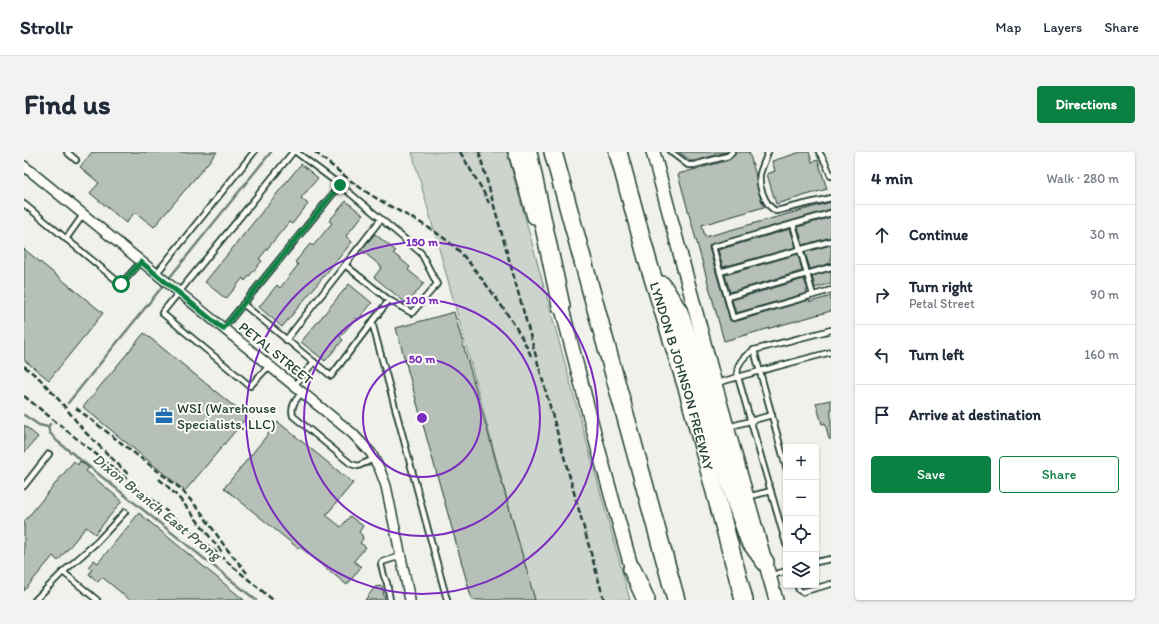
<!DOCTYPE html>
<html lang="en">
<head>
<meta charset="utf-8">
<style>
	body { margin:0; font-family:Itim,sans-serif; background:#f2f2f3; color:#1f2937 }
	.controls { position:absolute; right:12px; bottom:12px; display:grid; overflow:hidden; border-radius:4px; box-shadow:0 1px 3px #0004 }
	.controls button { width:36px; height:36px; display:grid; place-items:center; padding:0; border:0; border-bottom:1px solid #e0e1e3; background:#fff; color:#1f2937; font:20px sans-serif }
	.stop { position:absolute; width:12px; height:12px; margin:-9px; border:3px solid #0b8043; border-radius:50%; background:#fff }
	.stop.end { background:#0b8043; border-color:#fff; box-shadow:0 1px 4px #0008 }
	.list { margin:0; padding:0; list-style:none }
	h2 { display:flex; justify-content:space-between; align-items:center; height:52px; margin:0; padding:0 16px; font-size:17px }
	h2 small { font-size:13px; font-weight:400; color:#747a83 }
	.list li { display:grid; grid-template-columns:26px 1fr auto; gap:12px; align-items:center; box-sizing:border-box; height:60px; padding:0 16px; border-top:1px solid #e0e1e3 }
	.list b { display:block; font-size:15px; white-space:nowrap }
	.list p { margin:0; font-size:13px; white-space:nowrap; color:#747a83 }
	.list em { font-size:13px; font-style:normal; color:#747a83 }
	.actions { display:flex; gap:8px; padding:12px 16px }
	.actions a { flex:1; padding:9px 0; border:1px solid #0b8043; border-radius:4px; text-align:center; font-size:14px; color:#0b8043 }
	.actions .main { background:#0b8043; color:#fff }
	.icon { flex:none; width:22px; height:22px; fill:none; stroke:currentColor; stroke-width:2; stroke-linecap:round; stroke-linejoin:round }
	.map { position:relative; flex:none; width:807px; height:448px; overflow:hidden; border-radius:4px }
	header { display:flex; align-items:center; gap:24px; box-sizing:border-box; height:56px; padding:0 20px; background:#fff; border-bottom:1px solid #e0e1e3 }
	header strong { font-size:19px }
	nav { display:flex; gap:22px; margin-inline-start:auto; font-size:14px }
	.intro { display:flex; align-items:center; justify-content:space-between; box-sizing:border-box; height:96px; padding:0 24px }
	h1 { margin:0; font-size:28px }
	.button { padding:10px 18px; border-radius:4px; background:#0b8043; color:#fff; font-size:14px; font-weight:700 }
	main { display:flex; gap:24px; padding:0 24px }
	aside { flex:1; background:#fff; border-radius:4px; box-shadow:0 1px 3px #0004 }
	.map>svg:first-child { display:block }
</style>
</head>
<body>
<header>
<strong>Strollr</strong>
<nav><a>Map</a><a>Layers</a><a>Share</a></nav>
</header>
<div class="intro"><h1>Find us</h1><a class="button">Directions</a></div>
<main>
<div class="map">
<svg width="807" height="448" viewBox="0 0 807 448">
	<rect width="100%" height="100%" fill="#f0f1eb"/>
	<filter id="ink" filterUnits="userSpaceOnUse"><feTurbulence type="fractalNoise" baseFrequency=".025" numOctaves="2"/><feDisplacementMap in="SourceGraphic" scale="8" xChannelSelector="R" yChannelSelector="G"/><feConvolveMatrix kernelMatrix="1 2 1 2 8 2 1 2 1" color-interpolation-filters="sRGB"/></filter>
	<g filter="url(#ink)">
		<path fill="#cdd3cd" stroke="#768880" d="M388,0H483L606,448H510L432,157Z"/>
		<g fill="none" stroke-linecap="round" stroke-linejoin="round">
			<g stroke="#6c8077" stroke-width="2.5">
				<path d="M146,125L247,0"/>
				<path d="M44,251L138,135"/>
				<path d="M0,263L15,273L24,275"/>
				<path d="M26,272L24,275L26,281L33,289L232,448"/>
			</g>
		</g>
		<g fill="#b6bfb8" stroke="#1f3d34">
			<path d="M68,0H193L130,75L111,60L102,71L66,41L75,31L56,15Z"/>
			<path d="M655,0H703L670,9H667Z"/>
			<path d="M712,0H725L732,24L734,38L740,55L678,73L681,85L807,50V57L686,93L685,96L706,168L710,170L785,148L786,150L807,144V159L700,189L654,22L705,8L711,3Z"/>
			<path d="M777,0H785L788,10L794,8L803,37L752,52L743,22L751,19L748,9Z"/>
			<path d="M277,12L294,26L277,46L284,52L268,72L265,70L235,107L238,109L221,129L219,126L202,147L181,130Z"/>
			<path d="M322,49L339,63L322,84L328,90L258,175L235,155L253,133L256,136L274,113L271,110L286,92L289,94L308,71L305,69Z"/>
			<path d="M807,65V85L779,93L774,75Z"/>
			<path d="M766,77L772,95L699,115L694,98Z"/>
			<path d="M351,82L372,99L369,101L386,115L384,118L400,131L383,152L350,125L358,115L337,98Z"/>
			<path d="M807,93V111L786,117L781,100Z"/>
			<path d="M0,97L79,161L25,228L0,208Z"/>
			<path d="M774,102L778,119L706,140L701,123Z"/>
			<path d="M807,119V131L791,136L788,124Z"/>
			<path d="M780,127L784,138H782L783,141L712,161L708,148Z"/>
			<path d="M325,132L348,151L334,168L332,166L316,185L319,188L301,209L277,190Z"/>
			<path d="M430,160L511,448H448L372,176Z"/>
			<path d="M120,181L223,265L161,339L59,255Z"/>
			<path d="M807,248V287H805L801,271L798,272L792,251Z"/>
			<path d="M254,270L329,331L302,363L317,375L326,364L339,374L335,380L338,383L339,387L336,391L342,395L330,409L337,415L323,433L276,395L275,397L200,336Z"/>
			<path d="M0,273L14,285L0,301Z"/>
			<path d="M50,309L54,313L56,309L65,316L62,319L98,349L71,382L62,375L34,409L29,404L0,439V370Z"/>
			<path d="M115,361L220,448H106L78,425L74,430L65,422L68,418L64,415L70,408L74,411Z"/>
			<path d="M358,434L361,448H341L351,435Z"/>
		</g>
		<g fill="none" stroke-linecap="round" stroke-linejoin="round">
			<g stroke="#1f3d34" stroke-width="8">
				<g id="lane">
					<path d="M43,0L52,8"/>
					<path d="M647,0L664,13H670L704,4L708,0"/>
					<path d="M744,0C742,7 738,14 736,22C734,33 741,54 752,59L807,46"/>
					<path d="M795,0L801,10L807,24"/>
					<path d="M0,52L97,132L117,110"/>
					<path d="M807,61L689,95L709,166L807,138"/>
					<path d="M357,67L397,101L413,132L388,161L365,148"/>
					<path d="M769,72L789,143"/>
					<path d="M42,87L59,63"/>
					<path d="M696,120L807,89"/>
					<path d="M132,122L230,0"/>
					<path d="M703,145L807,115"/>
					<path d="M219,152L290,210L270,234"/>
					<path d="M348,170L423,448"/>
					<path d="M199,177L316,33L272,0"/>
					<path d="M262,188L321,113"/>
					<path d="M730,198L762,315"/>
					<path d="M290,210L307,224L365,148L321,113L357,67L316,33"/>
					<path d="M245,214L226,234L138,161L269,0"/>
					<path d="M693,231L714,225C711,212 720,204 730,198L807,178"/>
					<path d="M278,240C272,248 266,254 269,264L327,312L334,314L350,307"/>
					<path d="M704,275L748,263"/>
					<path d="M0,334L25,302"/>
					<path d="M723,345L747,339"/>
					<path d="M762,392L714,225L807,200"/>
					<path d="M792,410L807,407"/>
					<path d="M39,420L73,390L101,360"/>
					<path d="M746,424L762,419"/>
					<path d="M773,433L775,438L778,440L807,432"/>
					<path d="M11,448L39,420L73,448"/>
					<path d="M366,448L363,431L360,424L357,412L358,410L377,404"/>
				</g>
			</g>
			<g stroke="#1f3d34" stroke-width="12">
				<path id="street" d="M0,14L328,281L347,301L356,318L362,334L386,448"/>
			</g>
			<g stroke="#1f3d34" stroke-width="16">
				<g id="secondary">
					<path d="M491,0L510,65"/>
					<path d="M629,0L691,232L752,448"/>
					<path d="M535,145L574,296L610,425"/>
				</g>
			</g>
			<g stroke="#1f3d34" stroke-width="20">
				<g id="highway">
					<path d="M504,0L537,154"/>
					<path d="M529,0L652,448"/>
					<path id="s1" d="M594,0L624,110L664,239L720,448"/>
					<path d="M638,133L655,160L665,190L678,236L713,354L725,388L741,410"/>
					<path d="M608,417L622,448"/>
				</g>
			</g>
			<use href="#lane" stroke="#fdfcf7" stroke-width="4.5"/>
			<use href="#street" stroke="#fdfcf7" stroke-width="9"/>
			<use href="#secondary" stroke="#fdfcf7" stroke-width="13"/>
			<use href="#highway" stroke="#fdfcf7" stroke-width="17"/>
			<g stroke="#1f3d34" stroke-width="2.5" stroke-dasharray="6 3" stroke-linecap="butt">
				<path d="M291,0C312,17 334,36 357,49C383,64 410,76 432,96C443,107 452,119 461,131C479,155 496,179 508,206"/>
				<path d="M436,0L458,37L465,51"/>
				<path d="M455,0L580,448"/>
				<path d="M0,214L16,227L36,249L61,280L105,323"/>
				<path d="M0,244L146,362L249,448"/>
				<path d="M52,256L157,337L177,360L202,396L223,421"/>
				<path d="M135,327C161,348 178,377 199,401"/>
			</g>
		</g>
	</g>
	<g fill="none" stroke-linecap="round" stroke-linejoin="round" filter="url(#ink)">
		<path stroke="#0b8043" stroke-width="5" d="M97,132L117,110L199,177L316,33"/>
	</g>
	<g fill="none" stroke="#7b2cbf" stroke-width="2">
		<circle cx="398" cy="266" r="59"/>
		<circle cx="398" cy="266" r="118"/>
		<circle cx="398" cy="266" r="176"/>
	</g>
	<defs>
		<g id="office-bare" transform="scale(1.38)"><path d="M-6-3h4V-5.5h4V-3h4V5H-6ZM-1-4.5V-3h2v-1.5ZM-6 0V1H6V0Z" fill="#1f6fb2" stroke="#fdfcf7" stroke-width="2.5" paint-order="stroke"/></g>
	</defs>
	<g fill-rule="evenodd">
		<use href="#office-bare" x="140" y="264"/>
	</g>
	<g text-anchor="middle" stroke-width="4" stroke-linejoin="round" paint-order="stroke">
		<g font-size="14" fill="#1f3d34" stroke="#fdfcf7">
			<text transform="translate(252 201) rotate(39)" y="5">PETAL STREET</text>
			<text dy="5" stroke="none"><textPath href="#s1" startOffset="233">LYNDON B JOHNSON FREEWAY</textPath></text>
		</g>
		<g font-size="14" fill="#1f3d34" stroke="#fdfcf7" text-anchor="start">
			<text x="153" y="261">WSI (Warehouse<tspan x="153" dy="16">Specialists, LLC)</tspan></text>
		</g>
		<g font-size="15" font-style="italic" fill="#455e56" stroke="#fdfcf7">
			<text transform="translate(133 355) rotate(39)" y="5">Dixon Branch East Prong</text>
		</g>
	</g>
	<circle cx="398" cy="266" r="6" fill="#7b2cbf" stroke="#fdfcf7" stroke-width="2"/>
	<g font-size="12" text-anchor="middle" font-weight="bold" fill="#7b2cbf" stroke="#fdfcf7" stroke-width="4" stroke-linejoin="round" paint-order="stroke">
		<text x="398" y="94">150 m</text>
		<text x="398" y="152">100 m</text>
		<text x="398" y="211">50 m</text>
	</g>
</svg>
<div class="controls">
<button>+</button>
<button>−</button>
<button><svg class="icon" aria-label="locate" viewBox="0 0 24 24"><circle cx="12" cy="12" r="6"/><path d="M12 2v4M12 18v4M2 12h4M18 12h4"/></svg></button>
<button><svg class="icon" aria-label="layers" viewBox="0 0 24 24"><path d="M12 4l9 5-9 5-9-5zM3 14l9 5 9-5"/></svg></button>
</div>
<div class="stop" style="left:97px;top:132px"></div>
<div class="stop end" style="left:316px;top:33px"></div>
</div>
<aside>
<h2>4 min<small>Walk · 280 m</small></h2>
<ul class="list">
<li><svg class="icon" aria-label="ahead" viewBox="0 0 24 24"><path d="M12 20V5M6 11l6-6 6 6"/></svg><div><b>Continue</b></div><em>30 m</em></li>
<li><svg class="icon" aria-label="right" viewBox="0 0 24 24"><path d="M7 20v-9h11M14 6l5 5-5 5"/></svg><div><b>Turn right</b><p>Petal Street</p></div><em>90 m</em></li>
<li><svg class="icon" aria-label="left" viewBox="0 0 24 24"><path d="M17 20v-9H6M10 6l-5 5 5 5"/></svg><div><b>Turn left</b></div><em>160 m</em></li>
<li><svg class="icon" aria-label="arrive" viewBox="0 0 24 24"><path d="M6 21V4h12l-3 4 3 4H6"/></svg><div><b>Arrive at destination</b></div></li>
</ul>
<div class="actions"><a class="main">Save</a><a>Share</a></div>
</aside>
</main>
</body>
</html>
